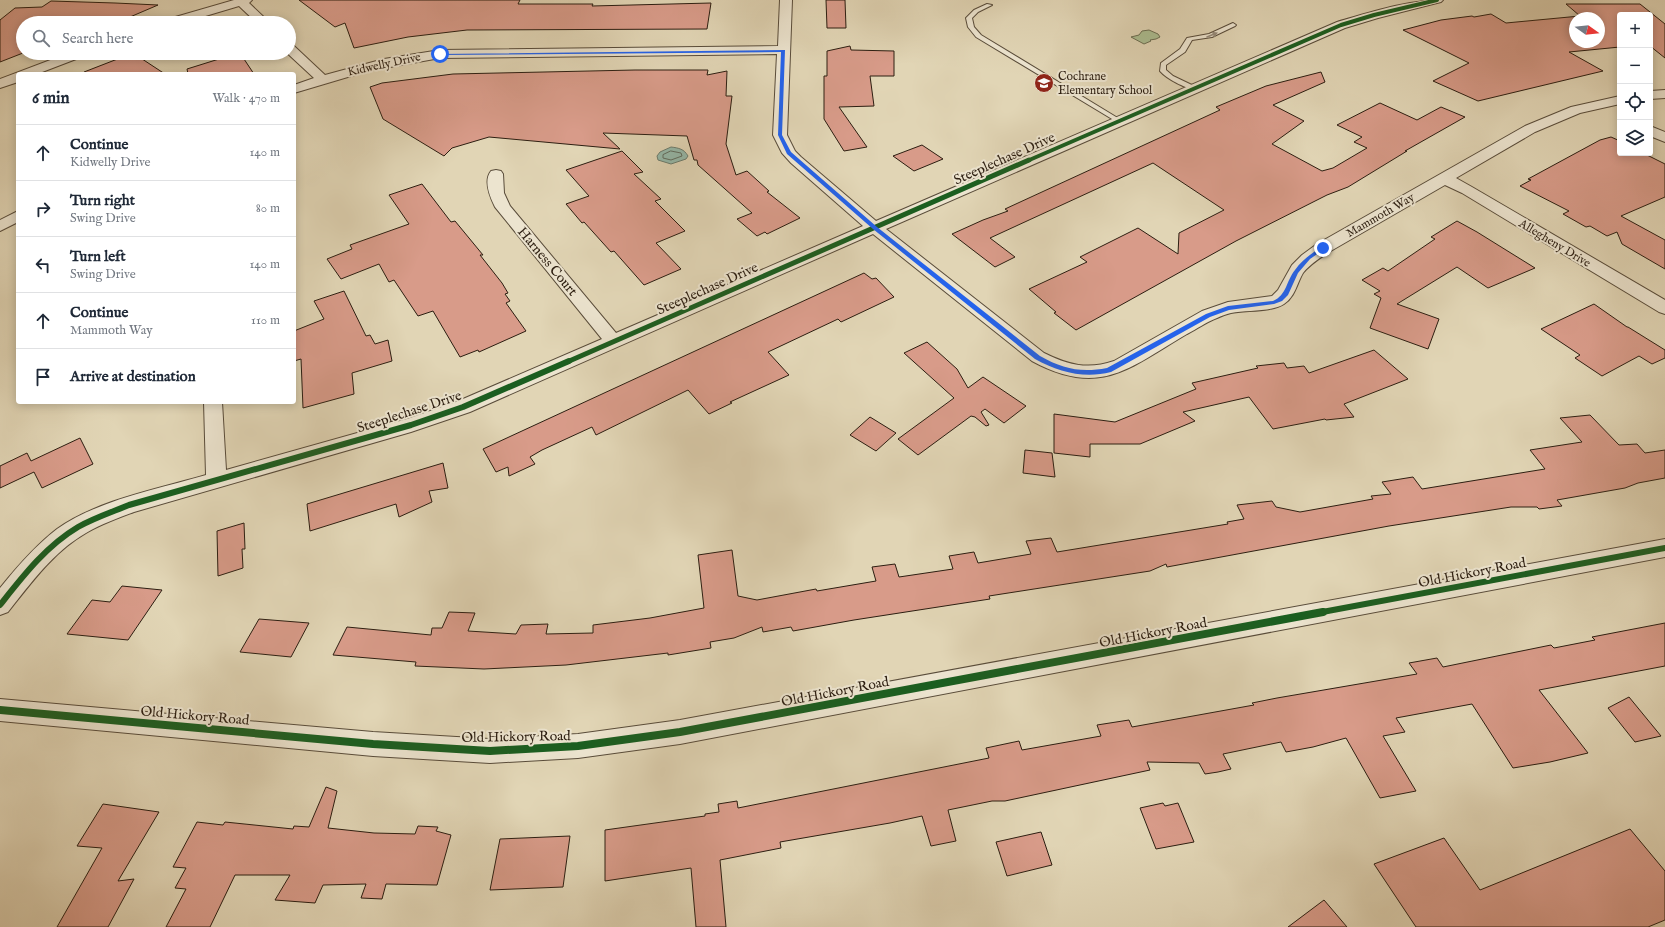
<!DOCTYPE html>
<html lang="en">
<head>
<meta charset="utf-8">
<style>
	body { margin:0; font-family:"IM FELL English",serif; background:#f2f2f3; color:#1f2937 }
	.controls { position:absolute; right:12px; top:12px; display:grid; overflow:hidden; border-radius:4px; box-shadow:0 2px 10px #0003 }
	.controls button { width:36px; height:36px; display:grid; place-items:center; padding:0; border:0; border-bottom:1px solid #e0e1e3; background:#fff; color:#1f2937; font:20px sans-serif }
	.compass { position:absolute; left:1569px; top:12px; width:36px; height:36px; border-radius:50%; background:#fff; box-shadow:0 2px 10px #0003; rotate:105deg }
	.stop { position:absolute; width:12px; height:12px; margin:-9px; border:3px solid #2563eb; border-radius:50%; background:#fff }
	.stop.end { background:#2563eb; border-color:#fff; box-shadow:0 1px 4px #0008 }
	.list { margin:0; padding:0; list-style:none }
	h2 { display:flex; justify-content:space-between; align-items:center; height:52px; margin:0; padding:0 16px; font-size:17px }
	h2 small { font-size:13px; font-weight:400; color:#747a83 }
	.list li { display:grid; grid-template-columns:26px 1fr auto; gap:12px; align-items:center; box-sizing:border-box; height:56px; padding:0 16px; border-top:1px solid #e0e1e3 }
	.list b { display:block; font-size:15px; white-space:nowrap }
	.list p { margin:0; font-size:13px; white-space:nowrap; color:#747a83 }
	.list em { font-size:13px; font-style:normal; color:#747a83 }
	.icon { flex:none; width:22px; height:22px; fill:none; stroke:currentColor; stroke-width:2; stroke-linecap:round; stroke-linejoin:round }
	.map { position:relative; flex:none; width:1665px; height:927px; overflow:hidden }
	.search { position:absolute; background:#fff; box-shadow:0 2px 10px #0003; left:16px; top:16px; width:280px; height:44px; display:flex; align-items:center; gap:10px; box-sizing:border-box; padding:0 14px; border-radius:22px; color:#747a83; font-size:15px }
	.panel { position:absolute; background:#fff; box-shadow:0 2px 10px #0003; left:16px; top:72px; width:280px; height:332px; border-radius:4px }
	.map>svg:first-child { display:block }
</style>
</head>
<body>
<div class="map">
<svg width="1665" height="927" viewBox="0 0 1665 927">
	<rect width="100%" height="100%" fill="#e1d5b5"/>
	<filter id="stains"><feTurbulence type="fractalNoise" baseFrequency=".005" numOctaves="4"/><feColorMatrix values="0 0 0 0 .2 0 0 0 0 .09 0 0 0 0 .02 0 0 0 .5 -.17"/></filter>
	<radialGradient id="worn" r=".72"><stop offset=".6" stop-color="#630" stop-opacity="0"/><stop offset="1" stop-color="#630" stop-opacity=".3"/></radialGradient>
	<path fill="#acbe92" stroke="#6c6e52" d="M1149,30L1158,34L1160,37L1156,39L1150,40L1151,41L1144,44L1131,37L1139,35L1142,31Z"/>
	<path fill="#95b9aa" stroke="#6b7b6d" d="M671,147C679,148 684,149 688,156L686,159L671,164L658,160L657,156L660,152Z"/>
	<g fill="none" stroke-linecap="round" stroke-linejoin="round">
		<path stroke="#606c5e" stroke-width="1" d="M671,151L681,153L682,156L671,160L663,158V155Z"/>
	</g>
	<g fill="#d89b89" stroke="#2c1e11" fill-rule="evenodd">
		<path d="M299,0H520L518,4H593L592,6L711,3L707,29L467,30L408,37L354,48L345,23L335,27Z"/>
		<path d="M826,0H845L846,28H827Z"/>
		<path d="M51,1L115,3L158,5L116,23H23V53L0,62V20L15,8L42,7Z"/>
		<path d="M1566,4H1640L1665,24V58L1650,46V15H1620V47L1569,52L1603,71L1478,101L1433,81L1469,63L1403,30L1441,20L1472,16L1474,17L1491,14L1506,23L1580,16ZM1575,18H1599V42H1575Z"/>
		<path d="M850,46L851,50L894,51V76H870L874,106L839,107L867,147L844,151L824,119V76H827V51Z"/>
		<path d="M133,53L165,74H84V72Z"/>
		<path d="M213,53H240L254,74H188L187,69L219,59Z"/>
		<path d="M635,70H708L707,75L727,71L726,96H732L726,144L736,175L747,171L769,191L767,192L800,218L767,234L765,232L757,236L737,219L752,213L698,165L697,160H694L687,136L603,133L620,149L489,137L452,148L444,156L383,119L370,87L382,83L453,74Z"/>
		<path d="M1321,72L1325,82L1273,105L1304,121L1272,144L1322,171L1333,168L1367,148L1354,142L1362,137L1337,125L1380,103L1417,120L1441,107L1465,117L1405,151H1407L1348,187L1327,195L1236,241L1076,330L1054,313L1056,312L1029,289L1087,262L1080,257L1138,228L1178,254L1179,233L1224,210L1153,163L990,238L1015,257L995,267L952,234L983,220L1008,211L1005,209L1220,110L1216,107L1266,86Z"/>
		<path d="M1611,137L1620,141V153H1643L1665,164V197L1621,216L1665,240V269L1622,244L1617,232L1607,236L1590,226L1586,227L1563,214L1569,211L1520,186L1531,180L1528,179L1600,140Z"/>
		<path d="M922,145L943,159L914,171L893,156Z"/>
		<path d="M622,151L643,172L634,174L661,199L655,201L685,231L656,243L681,269L644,285L614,251L611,252L584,222L582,223L566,204L589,196L566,170Z"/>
		<path d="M422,184L451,222L455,221L483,255H480L502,283L508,293L505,294L510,301L506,303L526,331L479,352L478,350L460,357L433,311L418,316L394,280L389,282L379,264L341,279L327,259L352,249L350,245L409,224L389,195Z"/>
		<path d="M1457,221L1477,232L1535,268L1488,288L1457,267L1397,304L1439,319L1428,349L1370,328L1381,298L1374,294L1380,291L1362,280L1383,268L1388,271L1435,239L1431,237Z"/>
		<path d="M864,273L872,279L876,278L894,297L841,322L838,319L768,352L789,375L730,402L732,403L709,414L688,390L596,435L592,427L542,450L530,457L535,464L509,476L508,467L496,472L483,449Z"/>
		<path d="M344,291L366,336L370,335L375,344L388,340L392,361L352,373L354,394L303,408L301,359L294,361V331L324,319L314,301Z"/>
		<path d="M1594,304L1627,327H1628L1665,350V358L1652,364L1639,356L1602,376L1575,358L1580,355L1541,329Z"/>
		<path d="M927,342L957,369L968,388L983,377L1026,406L1004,423L985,409L981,412L989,425L986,426L975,417L971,416L918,455L898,439L954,398L904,353Z"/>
		<path d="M1374,350L1408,379L1344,404L1354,417L1326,420L1325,419L1273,429L1249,397L1183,412L1195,421L1140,444H1090V457L1054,453V414L1115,422L1196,389L1192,383L1258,368L1256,366L1284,363L1287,368L1304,366L1309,373Z"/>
		<path d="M1590,415L1619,445L1637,444L1645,453L1665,450V478L1638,483L1625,488L1557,500L1562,506L1539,509L1537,507H1511L1389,526L1167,567L1166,564L1150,571L989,596L990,599L854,620L793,631L791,627L763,632L762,627L734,638L710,642L711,648L668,655V653L566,665L484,669L415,666L416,662L333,655L347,627L431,635L432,628H442L449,612L475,613L468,631L516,634L521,625L548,624L546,634L593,633V625L650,618L704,608L698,555L732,550L738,596L757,600L816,589L817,591L876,581L872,567L895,564L899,577L953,569L949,556L974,552L978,563L1031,554L1026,541L1051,538L1057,552L1228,524L1227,522L1244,519L1237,505L1272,501L1276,507L1300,512L1373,499L1371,496L1391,494L1382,482L1413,477L1422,489L1545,469L1530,450L1582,442L1560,418Z"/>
		<path d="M870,417L896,433L876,451L850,435Z"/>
		<path d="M80,438L93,464L42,488L34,472L0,488V466L27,453L31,461Z"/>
		<path d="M1025,450L1052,453L1055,477L1023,473Z"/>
		<path d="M443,463L448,488L429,491L432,502L399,517L396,504L310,531L307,504Z"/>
		<path d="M244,523L245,549H242L243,568L218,576L217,531Z"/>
		<path d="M122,586L162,590L128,640L67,634L92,600L110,602Z"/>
		<path d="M259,619L309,623L291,657L240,652Z"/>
		<path d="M1665,623V666L1539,690L1588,753L1550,762L1513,768L1472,704L1396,718L1405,732L1383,736L1416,791L1380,798L1346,738L1313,747L1286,752L1281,742L1223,754L1231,769L1218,772L1205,774L1199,763L1147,762L1150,770L1005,801H992L948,810L956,841L931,846L922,816L890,823L780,842L781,848L720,860L726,927H696L691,868L605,881V830L705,816V814L719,812L718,804L737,801L738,808L989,758L986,748L1019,741L1022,750L1101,736L1097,725L1129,720L1132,727L1254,705L1252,703L1277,698L1417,674L1409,663L1437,658L1443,667L1551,645L1554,648L1595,640L1592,637Z"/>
		<path d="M1629,697L1661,736L1635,742L1608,708Z"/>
		<path d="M326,787L337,791L328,828L374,833L415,834L418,826L438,827L436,831L451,835L437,885L386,884L382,899L361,898L366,884L323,885L315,903L275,900L290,875H235L210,927H166L186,889L175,888L186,868L173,867L197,822L223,825L225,822L293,829L294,826L309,827Z"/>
		<path d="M1163,803L1165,806L1178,803L1194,842L1156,849L1140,808Z"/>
		<path d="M103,804L159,812L118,881L134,879L108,927H57L102,848L77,846Z"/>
		<path d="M1630,829L1665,871V920L1648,927H1416L1374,864L1444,838L1480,890Z"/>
		<path d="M1041,832L1052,865L1007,876L996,842Z"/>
		<path d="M570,836L563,887L490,890L500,839Z"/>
		<path d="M1324,900L1347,927H1288Z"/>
	</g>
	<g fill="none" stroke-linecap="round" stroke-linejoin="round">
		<g stroke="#594c3a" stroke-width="2">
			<g id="lane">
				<path d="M987,4L992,5L978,12L972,18L974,27L981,35L1121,120V122H1117L976,37L968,27L966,18L974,10Z"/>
				<path d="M1233,23L1236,25L1235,26L1212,37L1192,40L1185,52L1166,65V70L1173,76L1196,87V89C1187,90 1166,78 1160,71L1161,63L1180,49L1187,38L1209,34Z"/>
			</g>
		</g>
		<g stroke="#594c3a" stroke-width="2">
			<g id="street">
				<path d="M234,0H252L249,3L270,23H257L239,6L182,23H163L165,20Z"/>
				<path d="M780,0H792L787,135L795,151L801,157L876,221L1337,22C1371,12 1407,0 1443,0L1441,2L1378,18L1345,28L886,229L1044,353C1068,365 1088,370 1114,361L1202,311L1228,302L1272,296L1278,290L1292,265L1302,255L1317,244L1525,126L1571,107L1620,96V104L1580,113L1535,132L1456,178L1472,187L1665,300V314L1659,312L1462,193L1445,185L1329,252C1320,258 1310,264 1303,273C1297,283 1295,297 1284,304C1272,312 1246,310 1231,313C1226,314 1221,316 1217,318C1206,322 1197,329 1187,334C1129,368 1100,398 1032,361L873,234L470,412L411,432L134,512C118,518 101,524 86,533C53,552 31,583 8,612L0,615V588C17,567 35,546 57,529C98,500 158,489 206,475L204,402H222L226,470L407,419L456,402L602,339L495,207C490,197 483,181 491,171L496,170L501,171L503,174L504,193L510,206L616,333L863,226L791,163L782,153L773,135L777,54L440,58L368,71L294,93V85L314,78L287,53H289V44L293,45L325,75L384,59L440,50L778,46Z"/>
				<path d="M69,53H86L84,56L37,74H18V82L0,88V79Z"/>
				<path d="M1665,90V98L1650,99V91Z"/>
				<path d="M1650,126L1665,132V142L1650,136Z"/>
				<path d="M18,211V222L0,231V220Z"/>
				<path d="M1665,539V557L680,744L578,758L490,763L373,756L0,721V699L373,732L490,739L578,734L680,720Z"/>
			</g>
		</g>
		<use href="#lane" fill="#ece4cf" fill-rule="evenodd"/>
		<use href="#street" fill="#ece4cf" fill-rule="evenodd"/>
		<g stroke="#ece4cf" stroke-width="5.5">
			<path id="cycleway-far3" d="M1027,161L1341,25L1374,15L1437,0"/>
		</g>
		<g stroke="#ece4cf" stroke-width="7">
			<path id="cycleway-far2" d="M567,362L1029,160"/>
		</g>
		<g stroke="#ece4cf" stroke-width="8">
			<g id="cycleway-far1">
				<path d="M0,605C23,576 46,546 78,527C94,518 112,512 129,505L411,425L463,407L569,361"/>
				<path d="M1317,613L1665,548"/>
			</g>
		</g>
		<g stroke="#ece4cf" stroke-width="10">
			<path id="cycleway" d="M0,710L373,744L490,751L578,746L680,732L1323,612"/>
		</g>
		<use href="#cycleway-far3" stroke="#1b5e20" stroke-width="4"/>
		<use href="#cycleway-far2" stroke="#1b5e20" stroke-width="5"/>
		<use href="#cycleway-far1" stroke="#1b5e20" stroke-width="6"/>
		<use href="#cycleway" stroke="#1b5e20" stroke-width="8"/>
	</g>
	<defs><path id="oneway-solid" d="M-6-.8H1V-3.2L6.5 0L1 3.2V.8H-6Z"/></defs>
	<use fill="#968b7a" href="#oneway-solid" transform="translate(1212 35) rotate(-23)"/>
	<path fill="#2563eb" d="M785,50L782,135L791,152L877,227L1040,356C1063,369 1081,373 1107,368L1206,314L1228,306L1273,301C1287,295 1286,281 1295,270C1302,260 1311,254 1321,247L1326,248L1310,259L1298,273L1288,295L1282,301L1274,304L1229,310L1210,317L1111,372C1084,379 1059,372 1035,359L873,229L787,154L778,135L781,52L440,55L438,54Z"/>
	<defs>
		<g id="school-disc" transform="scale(1)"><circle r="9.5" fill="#8f2418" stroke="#ece4cf"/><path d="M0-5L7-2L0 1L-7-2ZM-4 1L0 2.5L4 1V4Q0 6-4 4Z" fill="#fff"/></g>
	</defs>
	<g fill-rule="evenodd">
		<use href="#school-disc" x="1044" y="83"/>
	</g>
	<g text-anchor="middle" stroke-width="4" stroke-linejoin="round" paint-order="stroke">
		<g font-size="12" fill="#2c1e11" stroke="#ece4cf">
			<text transform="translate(384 64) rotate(-12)" y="4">Kidwelly Drive</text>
			<text transform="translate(1380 215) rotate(-30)" y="4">Mammoth Way</text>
			<text transform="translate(1555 243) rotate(31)" y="4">Allegheny Drive</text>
		</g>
		<g font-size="12" fill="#2c1e11" stroke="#ece4cf" text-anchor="start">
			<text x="1058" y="80">Cochrane<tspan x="1058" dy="14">Elementary School</tspan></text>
		</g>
		<g font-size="14" fill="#2c1e11" stroke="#ece4cf">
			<text transform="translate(1004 158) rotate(-24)" y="5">Steeplechase Drive</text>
			<text transform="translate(548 261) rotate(50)" y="5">Harness Court</text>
			<text transform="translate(707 288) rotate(-24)" y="5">Steeplechase Drive</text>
			<text transform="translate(409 411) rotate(-18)" y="5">Steeplechase Drive</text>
			<text transform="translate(1472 572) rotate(-11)" y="5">Old Hickory Road</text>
			<text transform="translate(1153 632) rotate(-11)" y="5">Old Hickory Road</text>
			<text transform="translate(835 691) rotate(-11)" y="5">Old Hickory Road</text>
			<text transform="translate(195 715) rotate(5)" y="5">Old Hickory Road</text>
			<text transform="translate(516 736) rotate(-1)" y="5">Old Hickory Road</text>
		</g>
	</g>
	<rect width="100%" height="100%" filter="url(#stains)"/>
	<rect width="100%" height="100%" fill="url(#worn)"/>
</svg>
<div class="controls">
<button>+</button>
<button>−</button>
<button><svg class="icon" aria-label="locate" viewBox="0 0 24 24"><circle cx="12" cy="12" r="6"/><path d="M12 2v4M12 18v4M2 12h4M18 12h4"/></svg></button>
<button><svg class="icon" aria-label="layers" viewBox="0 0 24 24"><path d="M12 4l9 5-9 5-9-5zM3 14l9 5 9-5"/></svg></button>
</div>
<svg class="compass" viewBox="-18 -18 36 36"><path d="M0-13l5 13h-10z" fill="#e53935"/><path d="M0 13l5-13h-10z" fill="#747a83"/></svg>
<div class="stop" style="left:440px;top:54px"></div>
<div class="stop end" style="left:1323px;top:248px"></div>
<div class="search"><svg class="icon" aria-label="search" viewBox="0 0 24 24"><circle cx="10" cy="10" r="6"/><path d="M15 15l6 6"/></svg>Search here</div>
<section class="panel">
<h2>6 min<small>Walk · 470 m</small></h2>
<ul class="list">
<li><svg class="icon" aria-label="ahead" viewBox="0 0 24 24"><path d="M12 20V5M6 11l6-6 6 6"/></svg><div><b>Continue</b><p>Kidwelly Drive</p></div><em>140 m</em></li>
<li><svg class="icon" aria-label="right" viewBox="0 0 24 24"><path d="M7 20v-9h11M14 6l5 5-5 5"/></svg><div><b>Turn right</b><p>Swing Drive</p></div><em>80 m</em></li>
<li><svg class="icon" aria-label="left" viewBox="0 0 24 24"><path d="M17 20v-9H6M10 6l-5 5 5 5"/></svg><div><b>Turn left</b><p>Swing Drive</p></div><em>140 m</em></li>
<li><svg class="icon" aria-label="ahead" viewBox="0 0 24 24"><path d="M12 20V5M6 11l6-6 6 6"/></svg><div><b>Continue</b><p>Mammoth Way</p></div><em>110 m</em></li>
<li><svg class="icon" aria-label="arrive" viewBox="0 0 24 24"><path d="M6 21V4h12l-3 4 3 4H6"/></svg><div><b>Arrive at destination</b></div></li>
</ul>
</section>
</div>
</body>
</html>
